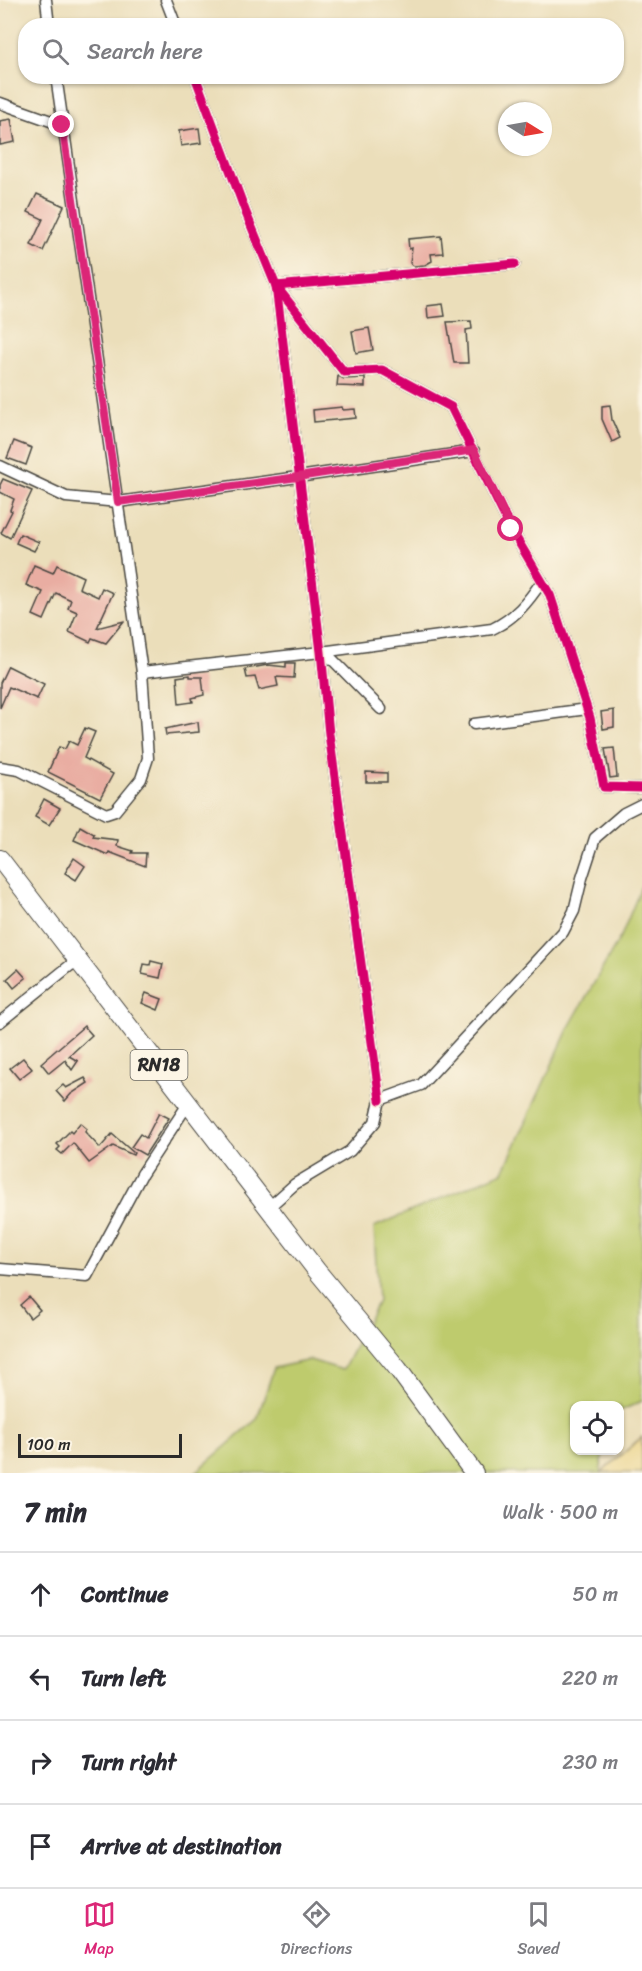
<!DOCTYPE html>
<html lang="en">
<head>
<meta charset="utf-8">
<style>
	body { margin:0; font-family:Sriracha,sans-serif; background:#f2f2f3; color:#2b2b33 }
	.controls { position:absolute; right:18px; bottom:18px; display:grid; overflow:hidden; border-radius:12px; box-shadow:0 2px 4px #0004 }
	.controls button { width:54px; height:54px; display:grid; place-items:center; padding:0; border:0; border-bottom:2px solid #e1e1e2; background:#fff; color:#2b2b33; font:30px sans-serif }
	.compass { position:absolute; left:498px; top:102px; width:54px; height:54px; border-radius:50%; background:#fff; box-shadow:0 2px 4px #0004; rotate:101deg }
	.scale { position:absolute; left:18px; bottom:15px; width:164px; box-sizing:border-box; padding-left:6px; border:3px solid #2b2b2b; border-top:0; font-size:16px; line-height:21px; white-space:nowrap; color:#2b2b2b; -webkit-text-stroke:4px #fcf5e5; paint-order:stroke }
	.stop { position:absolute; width:18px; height:18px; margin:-14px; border:4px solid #db2777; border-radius:50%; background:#fff }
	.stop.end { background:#db2777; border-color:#fff; box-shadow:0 2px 6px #0008 }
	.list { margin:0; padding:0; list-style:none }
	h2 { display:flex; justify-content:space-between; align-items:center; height:78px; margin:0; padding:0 24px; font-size:26px }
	h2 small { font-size:20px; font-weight:400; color:#7c7c81 }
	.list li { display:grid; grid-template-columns:39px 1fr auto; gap:18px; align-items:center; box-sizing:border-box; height:84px; padding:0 24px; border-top:2px solid #e1e1e2 }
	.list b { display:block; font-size:22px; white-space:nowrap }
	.list em { font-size:20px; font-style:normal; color:#7c7c81 }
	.icon { flex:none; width:33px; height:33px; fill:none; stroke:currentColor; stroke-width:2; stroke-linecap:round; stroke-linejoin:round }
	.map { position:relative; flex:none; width:642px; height:1473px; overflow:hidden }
	.search { position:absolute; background:#fff; box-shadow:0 2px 4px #0004; left:18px; right:18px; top:18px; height:66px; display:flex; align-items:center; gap:15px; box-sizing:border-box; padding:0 21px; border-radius:24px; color:#7c7c81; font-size:22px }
	.sheet { height:414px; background:#fff }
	nav { display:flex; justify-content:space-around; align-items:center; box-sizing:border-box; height:84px; border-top:2px solid #e1e1e2; background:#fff; font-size:16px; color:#7c7c81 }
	nav a { display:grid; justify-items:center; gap:3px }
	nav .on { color:#db2777 }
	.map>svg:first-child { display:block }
</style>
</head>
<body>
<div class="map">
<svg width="642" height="1473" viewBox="0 0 642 1473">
	<rect width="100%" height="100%" fill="#fcf5e5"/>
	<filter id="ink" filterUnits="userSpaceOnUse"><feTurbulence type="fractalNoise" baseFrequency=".0167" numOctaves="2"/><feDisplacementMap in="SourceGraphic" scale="12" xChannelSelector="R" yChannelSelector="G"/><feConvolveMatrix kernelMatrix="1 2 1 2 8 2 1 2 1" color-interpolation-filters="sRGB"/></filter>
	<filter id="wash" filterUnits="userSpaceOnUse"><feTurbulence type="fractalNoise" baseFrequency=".008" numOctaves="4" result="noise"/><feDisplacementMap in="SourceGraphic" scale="24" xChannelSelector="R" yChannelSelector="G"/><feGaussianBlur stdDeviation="1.35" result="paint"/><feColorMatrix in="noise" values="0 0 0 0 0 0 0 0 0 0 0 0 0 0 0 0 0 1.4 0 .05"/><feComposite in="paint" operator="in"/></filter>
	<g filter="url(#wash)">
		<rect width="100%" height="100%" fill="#ebdeba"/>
		<path fill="#becb6d" stroke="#747b4c" stroke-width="1.5" d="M642,885V1401L620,1411V1406H574V1450L604,1451L600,1473H195L257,1419L274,1368L310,1360L343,1370L378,1301L374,1227L503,1172L569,1027L622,934Z"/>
		<path fill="#eeda9e" stroke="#8c8264" stroke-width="1.5" d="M642,1437V1473H601Z"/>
		<g id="blocks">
			<g fill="#e9ada2">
				<path d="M11,119L15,142L0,145V121Z"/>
				<path d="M199,128L201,143L181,146L179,131Z"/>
				<path d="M37,194L64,206L43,251L31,245L43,219L28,212Z"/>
				<path d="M441,236L443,253L431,254L432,261L425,265L414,266L410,263L412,248L409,249L408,239Z"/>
				<path d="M443,304L445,316L428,318L427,306Z"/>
				<path d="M471,321L472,329L466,330L468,363H454L447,322Z"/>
				<path d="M369,328L373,350L356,353L352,331Z"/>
				<path d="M338,376L344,379L365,378V387L337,386Z"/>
				<path d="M610,405L612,420L620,438L612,442L602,419V406Z"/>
				<path d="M342,407L343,410L355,409L356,418L314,422L313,410Z"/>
				<path d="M14,441L32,448L26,465L7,458Z"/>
				<path d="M3,479L32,491L10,538L1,533L12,511L10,510L14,499L0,492V485Z"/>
				<path d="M20,534L39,542L34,551L16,543Z"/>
				<path d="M34,565L53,573L57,565L83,577L79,588L98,597L102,588L113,593L97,628L124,621L106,643L92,638L90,642L69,632L77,612L68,608L71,600L56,593L44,620L33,615L43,592L26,585Z"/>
				<path d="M286,663H295L294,678L276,677L278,686L259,690L255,677L247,678L245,669L268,665L286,667Z"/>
				<path d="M8,666L44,684L37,699L9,687L0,708V683Z"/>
				<path d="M190,675V677H202L204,695L192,698L193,702L179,704L177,677Z"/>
				<path d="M614,710V727L603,729L601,712Z"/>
				<path d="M198,722L199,732L166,735L165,729Z"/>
				<path d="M85,728L95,732L84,758L113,774L100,798L48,772L59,747L65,749L69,741L77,745Z"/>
				<path d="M614,748L617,777L610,778L605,749Z"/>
				<path d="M366,772L387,773V782H366Z"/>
				<path d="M44,799L60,808L49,825L35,817Z"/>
				<path d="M80,826L94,834L93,837L118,840L117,846L133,851L132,853H146L145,866L109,852L108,855L74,840Z"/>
				<path d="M74,858L85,866L76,880L65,873Z"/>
				<path d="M151,961L163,964L160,978L142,974L144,964L150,965Z"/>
				<path d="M18,969L26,978L14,988L7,979Z"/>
				<path d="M146,993L162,999L158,1010L142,1003Z"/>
				<path d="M84,1026L92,1035L69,1056L78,1061L72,1070L65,1060L49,1073L41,1063Z"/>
				<path d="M23,1058L32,1069L19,1079L10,1068Z"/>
				<path d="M85,1078L88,1083L71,1094L65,1101L56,1091L63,1085L66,1088Z"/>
				<path d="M159,1113L169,1118L145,1155L131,1147L140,1134L146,1138Z"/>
				<path d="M80,1123L87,1129L85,1132L100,1148L112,1134L134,1153L133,1155L113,1146L89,1163L73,1143L62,1154L57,1150L60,1147L57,1144L70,1131L72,1133Z"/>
				<path d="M29,1297L40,1310L30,1318L20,1305Z"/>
			</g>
		</g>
	</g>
	<g filter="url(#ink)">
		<use href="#blocks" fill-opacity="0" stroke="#484640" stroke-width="1.5"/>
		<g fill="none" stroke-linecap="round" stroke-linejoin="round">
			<g stroke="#484640" stroke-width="13">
				<g id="street">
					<path d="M46,0L49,26"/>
					<path d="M166,0L176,26"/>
					<path d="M195,76L246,213L276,286L344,372L382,370L451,407L511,529L550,595L590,718L604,787L642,788"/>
					<path d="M0,103L62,125"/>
					<path d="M0,466L66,497L118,502L298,477L474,451"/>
					<path d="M321,653L329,656L381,709"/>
					<path d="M142,672L321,652L492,629C515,618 528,602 542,581"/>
					<path d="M474,724L587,709"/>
					<path d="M0,767L19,770L106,814L115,811L141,779L148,758L142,672L56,76"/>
					<path d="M0,1022L77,960"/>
					<path d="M380,1100L329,734L321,652L276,286L515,264"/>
					<path d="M268,1208L295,1184L350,1151L375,1122L380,1100L421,1085L563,932L574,911L582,878L595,838L624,813L642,804"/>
					<path d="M0,1269L87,1276L142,1174L188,1104"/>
				</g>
			</g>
			<g stroke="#484640" stroke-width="20">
				<path id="primary" d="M0,859L317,1271L398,1369L474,1473"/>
			</g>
			<use href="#street" stroke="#fff" stroke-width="10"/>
			<use href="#primary" stroke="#fff" stroke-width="18"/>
			<g stroke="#fcf5e5" stroke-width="13">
				<g id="cycleway">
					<path d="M195,76L246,213L276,286L344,372L382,370L451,407L511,529L550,595L590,718L604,787L642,788"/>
					<path d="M380,1100L329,734L321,652L276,286L515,264"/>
				</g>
			</g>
			<use href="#cycleway" stroke="#d6006c" stroke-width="9"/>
		</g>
	</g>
	<g fill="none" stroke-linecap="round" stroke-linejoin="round" filter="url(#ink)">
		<path stroke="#db2777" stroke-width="8" d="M62,125L118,502L298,477L474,450L511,529"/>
	</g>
	<g text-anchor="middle" stroke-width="6" stroke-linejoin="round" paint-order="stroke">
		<rect fill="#fcf5e5" stroke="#6a6863" stroke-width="1.5" x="130.5" y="1050" width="57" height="30" rx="4.5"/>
		<g font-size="18" font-weight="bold" fill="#2b2b2b">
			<text x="159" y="1071">RN18</text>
		</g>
	</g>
</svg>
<div class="controls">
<button><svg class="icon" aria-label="locate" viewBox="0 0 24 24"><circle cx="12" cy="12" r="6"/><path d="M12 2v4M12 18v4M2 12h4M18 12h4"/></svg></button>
</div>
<svg class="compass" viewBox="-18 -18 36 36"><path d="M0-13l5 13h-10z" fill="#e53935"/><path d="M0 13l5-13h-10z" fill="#7c7c81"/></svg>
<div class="scale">100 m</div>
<div class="stop" style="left:511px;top:529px"></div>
<div class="stop end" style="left:62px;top:125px"></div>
<div class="search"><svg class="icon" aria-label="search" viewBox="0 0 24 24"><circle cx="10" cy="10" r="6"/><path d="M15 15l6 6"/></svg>Search here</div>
</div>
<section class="sheet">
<h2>7 min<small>Walk · 500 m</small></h2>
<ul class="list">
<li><svg class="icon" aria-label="ahead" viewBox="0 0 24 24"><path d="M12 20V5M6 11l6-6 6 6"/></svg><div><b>Continue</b></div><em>50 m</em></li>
<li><svg class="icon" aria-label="left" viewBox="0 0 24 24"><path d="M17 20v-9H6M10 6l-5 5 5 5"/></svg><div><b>Turn left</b></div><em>220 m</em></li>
<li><svg class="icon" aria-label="right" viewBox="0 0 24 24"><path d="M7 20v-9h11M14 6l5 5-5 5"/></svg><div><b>Turn right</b></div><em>230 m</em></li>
<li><svg class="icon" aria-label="arrive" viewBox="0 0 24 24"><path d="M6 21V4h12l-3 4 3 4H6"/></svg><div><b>Arrive at destination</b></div></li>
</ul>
</section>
<nav>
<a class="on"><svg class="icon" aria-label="map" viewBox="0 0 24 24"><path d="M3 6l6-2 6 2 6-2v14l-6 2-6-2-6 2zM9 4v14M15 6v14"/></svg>Map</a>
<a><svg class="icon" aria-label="directions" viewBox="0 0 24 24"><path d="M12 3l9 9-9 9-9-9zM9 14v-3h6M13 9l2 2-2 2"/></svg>Directions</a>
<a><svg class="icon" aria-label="saved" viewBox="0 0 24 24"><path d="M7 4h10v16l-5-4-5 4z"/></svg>Saved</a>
</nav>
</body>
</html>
